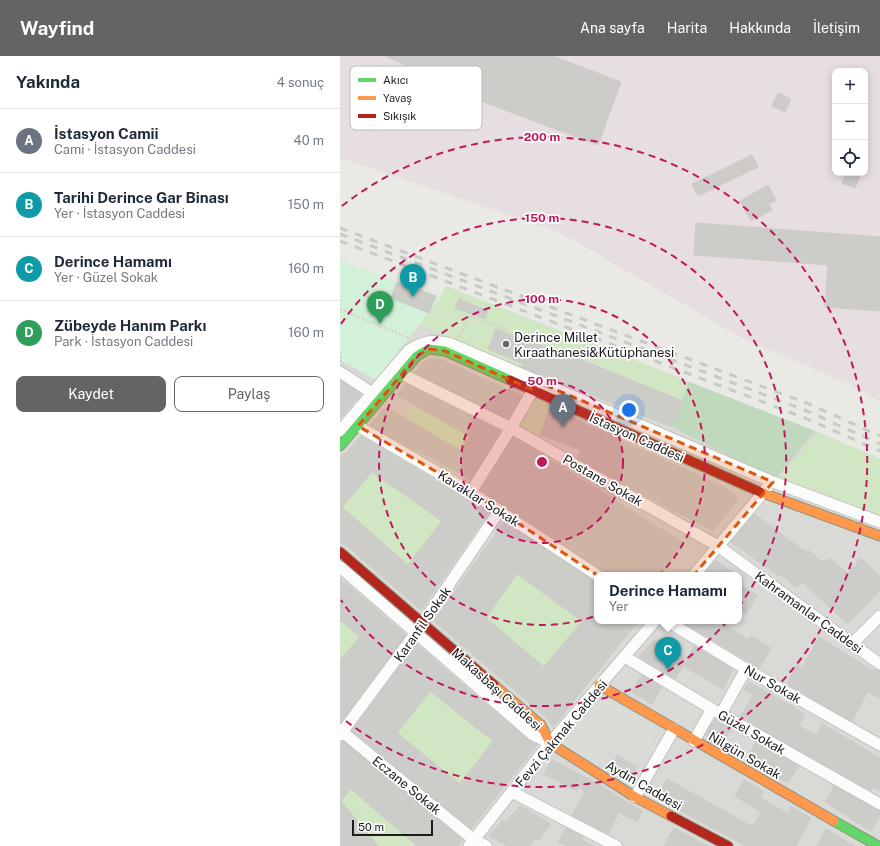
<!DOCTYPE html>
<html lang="tr">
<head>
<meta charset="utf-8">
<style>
	body { margin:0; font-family:"Public Sans",sans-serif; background:#f2f2f3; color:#1f2937 }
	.controls { position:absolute; right:12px; top:12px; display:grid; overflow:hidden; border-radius:8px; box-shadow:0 2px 10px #0003 }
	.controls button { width:36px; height:36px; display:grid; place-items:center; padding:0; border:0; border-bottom:1px solid #e0e1e3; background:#fff; color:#1f2937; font:20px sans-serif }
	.scale { position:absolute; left:12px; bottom:10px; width:81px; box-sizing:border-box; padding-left:4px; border:2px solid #1c1c1c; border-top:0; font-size:11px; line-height:14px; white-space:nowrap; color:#1c1c1c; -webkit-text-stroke:3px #fff; paint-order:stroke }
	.you { position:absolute; left:289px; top:354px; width:14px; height:14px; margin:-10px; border:3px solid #fff; border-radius:50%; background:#1a73e8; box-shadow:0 0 0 6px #1a73e833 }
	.badge { display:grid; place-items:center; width:26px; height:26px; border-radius:50%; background:#646462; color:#fff; font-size:13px; font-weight:700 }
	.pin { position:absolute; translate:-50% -33px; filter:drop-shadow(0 1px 2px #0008) }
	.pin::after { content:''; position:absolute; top:21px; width:14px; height:12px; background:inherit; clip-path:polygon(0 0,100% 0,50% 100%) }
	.popup { position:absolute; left:254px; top:516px; width:148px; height:52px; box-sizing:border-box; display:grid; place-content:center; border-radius:8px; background:#fff; filter:drop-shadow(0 1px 3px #0005); font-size:13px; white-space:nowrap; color:#747a83 }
	.popup b { font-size:15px; color:#1f2937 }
	.popup::after { content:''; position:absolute; left:50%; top:100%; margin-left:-8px; border:8px solid transparent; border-top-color:#fff }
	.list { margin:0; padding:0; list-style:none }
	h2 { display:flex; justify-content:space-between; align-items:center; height:52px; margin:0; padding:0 16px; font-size:17px }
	h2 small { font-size:13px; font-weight:400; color:#747a83 }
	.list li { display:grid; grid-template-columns:26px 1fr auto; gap:12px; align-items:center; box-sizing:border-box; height:64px; padding:0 16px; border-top:1px solid #e0e1e3 }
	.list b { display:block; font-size:15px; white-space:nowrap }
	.list p { margin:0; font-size:13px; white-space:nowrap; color:#747a83 }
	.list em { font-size:13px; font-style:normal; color:#747a83 }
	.actions { display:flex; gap:8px; padding:12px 16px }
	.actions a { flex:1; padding:9px 0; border:1px solid #646462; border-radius:8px; text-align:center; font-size:14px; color:#646462 }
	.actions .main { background:#646462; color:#fff }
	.icon { flex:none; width:22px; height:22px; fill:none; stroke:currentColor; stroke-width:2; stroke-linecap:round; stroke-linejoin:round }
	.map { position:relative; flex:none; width:540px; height:790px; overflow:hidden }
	header { display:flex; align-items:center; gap:24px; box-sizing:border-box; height:56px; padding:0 20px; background:#646462; color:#fff }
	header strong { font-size:19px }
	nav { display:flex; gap:22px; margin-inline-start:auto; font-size:14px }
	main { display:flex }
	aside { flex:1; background:#fff }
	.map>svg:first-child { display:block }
</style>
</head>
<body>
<header>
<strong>Wayfind</strong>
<nav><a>Ana sayfa</a><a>Harita</a><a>Hakkında</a><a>İletişim</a></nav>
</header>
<main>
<aside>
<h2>Yakında<small>4 sonuç</small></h2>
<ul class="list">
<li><span class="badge" style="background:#6b7280">A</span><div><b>İstasyon Camii</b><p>Cami · İstasyon Caddesi</p></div><em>40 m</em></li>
<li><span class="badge" style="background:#0f9aa8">B</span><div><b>Tarihi Derince Gar Binası</b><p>Yer · İstasyon Caddesi</p></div><em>150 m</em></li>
<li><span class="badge" style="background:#0f9aa8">C</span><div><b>Derince Hamamı</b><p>Yer · Güzel Sokak</p></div><em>160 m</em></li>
<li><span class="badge" style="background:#2e9e5b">D</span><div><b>Zübeyde Hanım Parkı</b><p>Park · İstasyon Caddesi</p></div><em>160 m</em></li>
</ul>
<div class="actions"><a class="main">Kaydet</a><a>Paylaş</a></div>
</aside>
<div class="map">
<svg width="540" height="790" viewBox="0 0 540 790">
	<rect width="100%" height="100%" fill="#eaeae5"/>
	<path fill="#d9d9d6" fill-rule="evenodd" d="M0,205L100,241L106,230L475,375L540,403V790H0ZM257,519H399V565H257Z"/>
	<path fill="#e7dee2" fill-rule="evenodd" d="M0,0H540V345L511,329L402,282L219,176L0,102ZM495,15H525V117H495Z"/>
	<g fill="#d1e7c4">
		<path d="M0,205L100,241L106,230L349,326L343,345L191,286L181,313L79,269L71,279Z"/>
		<path d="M194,337L210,350L198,384L174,371Z"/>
		<path d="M74,348L130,381L121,395L66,362Z"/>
		<path d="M478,376L540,403V463L438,424Z"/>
		<path d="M32,416L102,465L68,509L2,451Z"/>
		<path d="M177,518L242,565L204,611L146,562Z"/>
		<path d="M0,564L20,581L0,604Z"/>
		<path d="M90,635L153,685L120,728L57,677Z"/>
		<path d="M11,733L74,787L72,790H38L1,745Z"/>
	</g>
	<path fill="#c0d8bb" d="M349,326L475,375L437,421L427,419L332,371Z"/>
	<path fill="#d2f1d8" d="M0,205L101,241L36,324L0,304Z"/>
	<path fill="#dbdbd8" d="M263,642L319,674L303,700L276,689L254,710L221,688Z"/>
	<path fill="#e0dfe3" d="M246,363L254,365L236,404L198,384L200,379L235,392Z"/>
	<g fill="#ccccc8" stroke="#cdcbc6" fill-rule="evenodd">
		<path d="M45,0H213L281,26L258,89L61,15L64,8Z"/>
		<path d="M438,37L451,43L445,56L432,50Z"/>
		<path d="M412,99L418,111L358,140L352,128Z"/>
		<path d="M506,117H521L515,132L502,127Z"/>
		<path d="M428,129L436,144L429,148L432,154L411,165L400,145Z"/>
		<path d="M356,167L540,181V255L485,251L488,209L354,199Z"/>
		<path d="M57,226L96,240L89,257L51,242Z"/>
		<path d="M119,243L148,255L145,263L115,252Z"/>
		<path d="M156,273L190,287L191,286L242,304L343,345L332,371L182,311L183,308L148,293Z"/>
		<path d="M91,303L102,304L182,340L168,363L75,317L83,307Z"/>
		<path d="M0,324L21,338L0,362Z"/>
		<path d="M66,328L161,375L131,423L74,393L73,394L30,369L46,351L121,395L130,381L57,339Z"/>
		<path d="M210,352L384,431L399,443L373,475L300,437L237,402L241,394L200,379Z"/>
		<path d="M21,380L149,456L81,554L6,489L0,487V401L7,396ZM32,416L102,465L68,509L2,451Z"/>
		<path d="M173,381L342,486L321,519H270L141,434Z"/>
		<path d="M414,458L466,496L468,494L484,507L489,502L508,517L521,502L540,521V534L508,568L462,526L457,532L441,518L439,520L391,486Z"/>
		<path d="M164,466L257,526V565H298L213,671L207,662L94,565ZM177,518L242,565L204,611L146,562Z"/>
		<path d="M376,504L395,519H363Z"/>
		<path d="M0,522L66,579L0,667V604L20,581L0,564Z"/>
		<path d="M399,528L417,539L406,558L399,553Z"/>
		<path d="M340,565H379L409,584L411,580L431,592L420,612Z"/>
		<path d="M479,581L534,615L535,613L540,615V643L528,635L512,665L447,628L457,609L462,612Z"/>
		<path d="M314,584L347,602L354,590L393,613L383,633L343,610L335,623L299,601Z"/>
		<path d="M76,588L188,684L197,689L131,773L12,675ZM90,635L153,685L120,728L57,677Z"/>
		<path d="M302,619L321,631L312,648L292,636Z"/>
		<path d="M409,626L465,658L459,670L476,680L482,668L540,702V735L533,731L531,735L400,661L413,639L404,634Z"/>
		<path d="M375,663L391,673L382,689L365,679Z"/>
		<path d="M3,685L123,784L118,790H77L11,733L1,745L38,790H0V688Z"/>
		<path d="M416,686L458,710L448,727L407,703Z"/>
		<path d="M277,699L297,711L289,726L270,714Z"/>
		<path d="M212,704L256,727L302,755L297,766L279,756L268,778L232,759L245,736L240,732L237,735L204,718Z"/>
		<path d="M327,723L413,771L421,756L395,740L404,724L423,735L420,741L448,758L451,751L471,762L456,790H406L317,742Z"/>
		<path d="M494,730L540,755V759L531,775L485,746Z"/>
		<path d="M180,750L211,768L199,784L195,782L189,790H167L149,780L163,764L166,766Z"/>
		<path d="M226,772L243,781L242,784L253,790H226L218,786Z"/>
		<path d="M334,772L368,790H324Z"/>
		<path d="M486,773L514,790H477Z"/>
	</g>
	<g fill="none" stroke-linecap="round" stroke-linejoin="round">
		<g stroke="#c3c3c1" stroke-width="13">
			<g id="street">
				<path d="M0,316L32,337"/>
				<path d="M62,318L171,372L378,490L540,608"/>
				<path d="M18,370L131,436L257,519"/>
				<path d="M0,375L69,294C86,285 92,283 111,288L433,426L540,466"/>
				<path d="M131,436L171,372L196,329"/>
				<path d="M0,511L193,679L210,687"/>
				<path d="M354,519L427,432"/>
				<path d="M327,565L406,613L540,689"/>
				<path d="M512,588L540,560"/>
				<path d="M285,601L372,653L540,748"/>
				<path d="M381,658L406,613"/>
				<path d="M0,674L134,784L146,790"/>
				<path d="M0,679L75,578L160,454"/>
				<path d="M354,685L372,653"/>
				<path d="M172,736L276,790"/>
				<path d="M295,741L334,673"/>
				<path d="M129,790L210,687L315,565"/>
			</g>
		</g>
		<g stroke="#8e937e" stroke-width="11">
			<g id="fast">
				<path d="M0,390L77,300L89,293L105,295L170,324"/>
				<path d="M494,765L538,790"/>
			</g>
		</g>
		<g stroke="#8e937e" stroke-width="11">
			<g id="slow">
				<path d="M420,436L540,480"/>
				<path d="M154,629L201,669L210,687L295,741L331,760"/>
				<path d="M259,629L494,765"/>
			</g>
		</g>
		<g stroke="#8e937e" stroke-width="11">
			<g id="jam">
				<path d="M170,324L420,436"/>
				<path d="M0,496L154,629"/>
				<path d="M331,760L388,790"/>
			</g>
		</g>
		<g stroke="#d5cac5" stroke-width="2" stroke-dasharray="2 2" stroke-linecap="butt">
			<path d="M0,253L69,282"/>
			<path d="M119,281L129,260L166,274L170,279"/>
			<path d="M0,296L1,306"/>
		</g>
		<use href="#street" stroke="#fcfcfb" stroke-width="11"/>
		<use href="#fast" stroke="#63d668" stroke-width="9"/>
		<use href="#slow" stroke="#ff974d" stroke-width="9"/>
		<use href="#jam" stroke="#b3261e" stroke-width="9"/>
		<g stroke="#c9c9c8" stroke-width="3" stroke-dasharray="8 8" stroke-linecap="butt">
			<path d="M0,172L469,348L540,380"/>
			<path d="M0,178L467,355L540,388"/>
			<path d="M0,185L465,362L540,395"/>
		</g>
	</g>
	<path fill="#de560d" fill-opacity="0.2" stroke="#de560d" stroke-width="3" stroke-dasharray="8 5" stroke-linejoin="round" d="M89,293L105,295L193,334L198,326L433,426L319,560L131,436L18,370L77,300Z"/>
	<circle cx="202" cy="406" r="81" fill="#c2185b" fill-opacity=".12"/>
	<g fill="none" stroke="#c2185b" stroke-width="2" stroke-dasharray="7 5">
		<circle cx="202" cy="406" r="81"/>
		<circle cx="202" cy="406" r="163"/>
		<path d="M1 268A244 244 0 1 1 1 544"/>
		<path d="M2 150A325 325 0 1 1 2 662"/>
	</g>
	<circle fill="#646462" stroke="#fff" stroke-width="1.5" cx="166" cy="288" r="4"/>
	<g text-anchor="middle" stroke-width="3.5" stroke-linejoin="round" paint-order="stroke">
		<g font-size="13" fill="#1c1c1c" stroke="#fff" text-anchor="start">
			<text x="174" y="286">Derince Millet<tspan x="174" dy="15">Kıraathanesi&amp;Kütüphanesi</tspan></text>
		</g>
		<g font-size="13" fill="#1c1c1c" stroke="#fff">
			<text transform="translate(297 381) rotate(24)" y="5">İstasyon Caddesi</text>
			<text transform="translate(263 424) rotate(30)" y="5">Postane Sokak</text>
			<text transform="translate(139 442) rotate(32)" y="5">Kavaklar Sokak</text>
			<text transform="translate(469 556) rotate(36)" y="5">Kahramanlar Caddesi</text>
			<text transform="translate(82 568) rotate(-55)" y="5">Karanfil Sokak</text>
			<text transform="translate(433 628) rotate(30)" y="5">Nur Sokak</text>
			<text transform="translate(157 633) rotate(42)" y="5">Makasbaşı Caddesi</text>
			<text transform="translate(412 676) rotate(30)" y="5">Güzel Sokak</text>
			<text transform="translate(221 677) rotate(-50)" y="5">Fevzi Çakmak Caddesi</text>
			<text transform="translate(405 699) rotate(30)" y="5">Nilgün Sokak</text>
			<text transform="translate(67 729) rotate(39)" y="5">Eczane Sokak</text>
			<text transform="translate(304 729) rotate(30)" y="5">Aydın Caddesi</text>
		</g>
	</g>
	<rect x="10" y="10" width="132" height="64" rx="6" fill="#fff" stroke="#bbb" stroke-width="1"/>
	<rect x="18" y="22" width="18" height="4" fill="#63d668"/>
	<rect x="18" y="40" width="18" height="4" fill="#ff974d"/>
	<rect x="18" y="58" width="18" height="4" fill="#b3261e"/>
	<g font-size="11" fill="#1c1c1c">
		<text x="43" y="28">Akıcı</text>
		<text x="43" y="46">Yavaş</text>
		<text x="43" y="64">Sıkışık</text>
	</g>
	<circle cx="202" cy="406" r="6" fill="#c2185b" stroke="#fff" stroke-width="2"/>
	<g font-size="12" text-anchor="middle" font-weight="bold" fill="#c2185b" stroke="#fff" stroke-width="3.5" stroke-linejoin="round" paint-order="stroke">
		<text x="202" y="85">200 m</text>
		<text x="202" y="166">150 m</text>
		<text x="202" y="247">100 m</text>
		<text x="202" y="329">50 m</text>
	</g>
</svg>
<div class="controls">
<button>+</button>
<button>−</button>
<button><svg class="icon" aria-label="locate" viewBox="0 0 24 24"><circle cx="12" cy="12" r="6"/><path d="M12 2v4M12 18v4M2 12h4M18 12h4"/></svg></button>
</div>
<div class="scale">50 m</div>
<div class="you"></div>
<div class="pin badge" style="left:223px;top:371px;background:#6b7280">A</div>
<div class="pin badge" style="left:73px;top:241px;background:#0f9aa8">B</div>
<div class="pin badge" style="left:328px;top:614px;background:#0f9aa8">C</div>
<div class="popup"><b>Derince Hamamı</b>Yer</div>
<div class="pin badge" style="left:40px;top:268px;background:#2e9e5b">D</div>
</div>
</main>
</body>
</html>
